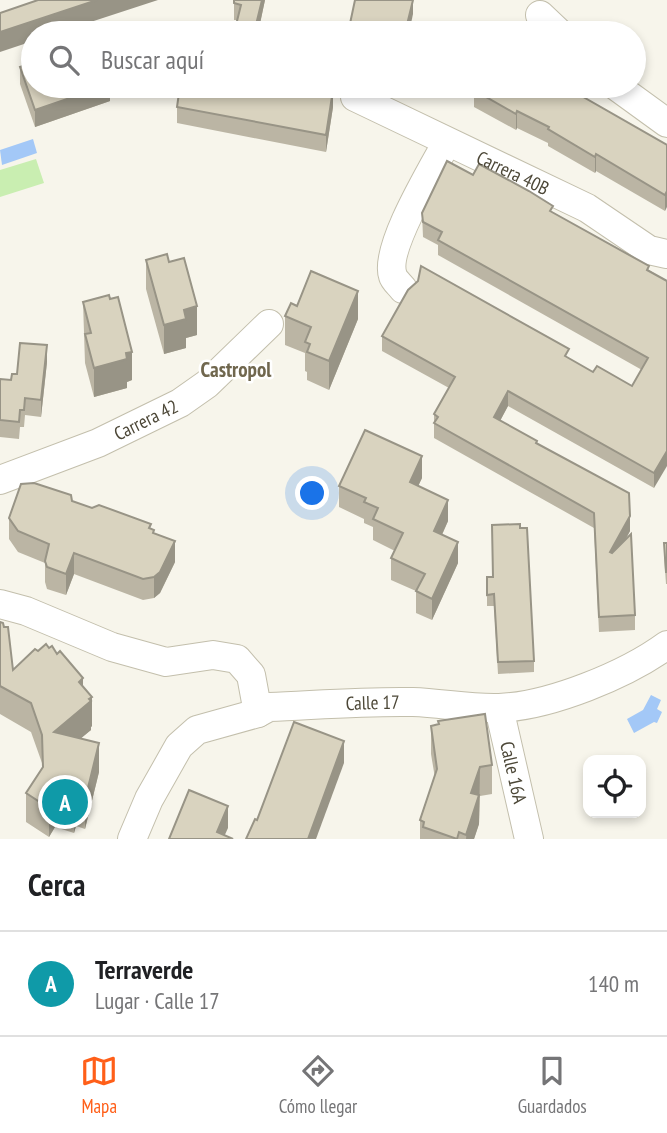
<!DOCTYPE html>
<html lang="es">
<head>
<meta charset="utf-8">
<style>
	body { margin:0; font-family:"PT Sans Narrow",sans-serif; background:#f2f2f2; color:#202124 }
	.controls { position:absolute; right:21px; bottom:21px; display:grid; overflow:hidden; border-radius:14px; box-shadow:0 4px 10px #0003 }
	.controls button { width:63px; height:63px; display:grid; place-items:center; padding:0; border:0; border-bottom:2px solid #e0e0e0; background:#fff; color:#202124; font:35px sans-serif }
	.you { position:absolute; left:313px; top:494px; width:24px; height:24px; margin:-18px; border:5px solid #fff; border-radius:50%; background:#1a73e8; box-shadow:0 0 0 10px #1a73e833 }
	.badge { display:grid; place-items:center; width:46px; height:46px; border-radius:50%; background:#ff5f19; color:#fff; font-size:23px; font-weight:700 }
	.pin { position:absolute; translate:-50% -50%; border:4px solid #fff; box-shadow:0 2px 7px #0006 }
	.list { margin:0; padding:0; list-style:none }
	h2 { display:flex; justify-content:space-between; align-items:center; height:91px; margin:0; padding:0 28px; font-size:30px }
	h2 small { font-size:23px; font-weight:400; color:#757577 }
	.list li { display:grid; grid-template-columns:46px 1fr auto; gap:21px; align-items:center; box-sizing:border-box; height:105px; padding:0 28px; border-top:2px solid #e0e0e0 }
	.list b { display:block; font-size:26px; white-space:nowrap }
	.list p { margin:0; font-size:23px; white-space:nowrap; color:#757577 }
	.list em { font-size:23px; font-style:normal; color:#757577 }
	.icon { flex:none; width:38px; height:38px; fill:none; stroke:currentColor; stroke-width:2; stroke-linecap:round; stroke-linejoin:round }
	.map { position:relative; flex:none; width:667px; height:839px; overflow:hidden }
	.search { position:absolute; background:#fff; box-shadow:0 4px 10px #0003; left:21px; right:21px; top:21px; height:77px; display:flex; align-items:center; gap:18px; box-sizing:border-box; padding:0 24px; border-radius:38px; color:#757577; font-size:26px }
	.sheet { height:196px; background:#fff }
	nav { display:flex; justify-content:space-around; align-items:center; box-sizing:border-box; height:98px; border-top:2px solid #e0e0e0; background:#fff; font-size:19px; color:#757577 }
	nav a { display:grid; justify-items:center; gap:4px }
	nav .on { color:#ff5f19 }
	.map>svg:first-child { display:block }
</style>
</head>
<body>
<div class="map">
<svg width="667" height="839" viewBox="0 0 667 839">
	<rect width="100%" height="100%" fill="#f7f5eb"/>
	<path fill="#c9eeb1" d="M36,159L44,183L0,197V170Z"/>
	<g fill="#a3c8f7">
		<path d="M33,139L37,153L2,165L0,150Z"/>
		<path d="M651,695L661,700L657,709L662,712L657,723L654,722L634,733L627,719L643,710Z"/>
	</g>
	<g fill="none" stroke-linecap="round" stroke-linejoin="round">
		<g stroke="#c3bfac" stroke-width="30">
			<g id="minor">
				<path d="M540,15L559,33"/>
				<path d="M616,86L667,123"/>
				<path id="s1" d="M355,97L587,208L649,250L667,254"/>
				<path d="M403,289C400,285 394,280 393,276C383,250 433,168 447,142"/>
				<path id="s2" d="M0,480L98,443L180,403L207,384L269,324"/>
				<path d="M0,604L26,611L112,647L166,662L213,655L237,659L251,675L258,713"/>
				<path id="s3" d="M499,708L529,839"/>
				<path id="s4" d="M132,839L149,799L179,746L197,730L258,713L269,707C317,705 365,701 413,702C442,703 470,709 499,708C550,706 626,675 667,645"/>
			</g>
		</g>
		<use href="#minor" stroke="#fff" stroke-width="28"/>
	</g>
	<g fill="#bbb5a4">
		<path d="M234,0H265L258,33H236L237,20H234Z"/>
		<path d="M20,67L110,86V101L35,127L20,84Z"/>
		<path d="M474,90L667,145L665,211L596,171L595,173L548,146V143L517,128L516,130L474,107Z"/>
		<path d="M177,107H333L326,152L177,123Z"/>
		<path d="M473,175L553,212L667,281L654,488L508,406L500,421L537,444L630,531L626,539L635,615V630L599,632L594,528L434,438V414L449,388L382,351V336L569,359L593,372L632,386L642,370L438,255V245L423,237L422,213Z"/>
		<path d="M146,260L169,262L197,335L186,338V348L164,354L146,289Z"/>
		<path d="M83,302L132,380L127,382V388L94,397L85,363Z"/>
		<path d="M297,306L358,319L329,390L307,380V372L305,371V353L285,345V316Z"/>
		<path d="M47,362L41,417L25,415L24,427H20L19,439L0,437V379L11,380L17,374Z"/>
		<path d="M422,478L418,486L448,521L442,535L458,563L432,620L416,613V591L391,580V558L395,551L373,540V527L364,523V519L339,507V486Z"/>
		<path d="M72,501L151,529L175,562L160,593L154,598L143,600L74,574L66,595L47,589L45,582V563L18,552L9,539V518Z"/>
		<path d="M667,543V584H666L664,555Z"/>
		<path d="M487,577L534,661V672L498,674L494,606H487Z"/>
		<path d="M0,622L13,670L38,651L83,686L92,726L91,727V730L80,738L99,772L85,829L76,826L74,833L55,827L49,837L26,822V793L42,768V763L31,732L0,714Z"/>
		<path d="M438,721L492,765V794L480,796L479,824L474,839H420V820L435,778L431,754V726L438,724Z"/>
	</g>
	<g fill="#989486">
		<path d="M97,0H158L57,33H33V41L0,52V32Z"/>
		<path d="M262,0H265L258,33H255Z"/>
		<path d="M413,0V14L409,33H405Z"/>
		<path d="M105,86H110V101L35,127V110Z"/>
		<path d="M333,90V107L326,152V135Z"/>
		<path d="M517,111V128L516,130V114Z"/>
		<path d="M596,154V171L595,173V157Z"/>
		<path d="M667,191V207L665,211V195Z"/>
		<path d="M358,291V319L329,390V361Z"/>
		<path d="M197,306V335L186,338V348L164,354V325L184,310Z"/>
		<path d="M47,345V362L41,417V400Z"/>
		<path d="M132,352V380L127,382V388L94,397V368L126,353Z"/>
		<path d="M508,391V406L494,432V417Z"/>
		<path d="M667,451V466L654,488V473Z"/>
		<path d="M422,456V478L410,503V482Z"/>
		<path d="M448,500V521L434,552V531Z"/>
		<path d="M630,516V531L610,567V552Z"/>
		<path d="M175,541V562L160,593L154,598V577Z"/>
		<path d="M458,542V563L432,620V599Z"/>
		<path d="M74,553V574L66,595V574Z"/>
		<path d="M83,678V707L92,697V726L91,727V730L54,761V732L79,682Z"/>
		<path d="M344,741V763L316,839H308Z"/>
		<path d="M99,743V772L85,829V800Z"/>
		<path d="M480,767L479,824L474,839H466L471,793Z"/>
		<path d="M76,797V826L74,833V804Z"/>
		<path d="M55,799V827L49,837V808Z"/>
		<path d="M228,806V828L223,839L217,832Z"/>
	</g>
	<g fill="#d9d3bf" stroke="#989486" stroke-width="2">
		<path d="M38,0H97L0,32V13Z"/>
		<path d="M234,0H262L255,29L236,25L241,5L234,3Z"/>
		<path d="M355,0H413L405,33H348Z"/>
		<path d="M33,63V86H105L35,110L20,67Z"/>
		<path d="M180,86H312L333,90L326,135L177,107Z"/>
		<path d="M476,86H564L667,145V191L665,195L596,154L595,157L548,129L549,127L517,111L516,114L474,90Z"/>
		<path d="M447,161L473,175L479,164L529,191L553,206L550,211L649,266L647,270L667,281V451L654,473L508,391L494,417L537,441L536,443L629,493L630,516L610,552L612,553L631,534L635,615L599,617L594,513L434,423L438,417L434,414L455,377L382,336L408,290L418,281L421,266L569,349L565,356L593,372L597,366L632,386L648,358L438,240L442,232L423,222L422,213Z"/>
		<path d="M167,254L169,262L184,258L197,306L184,310L186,319L164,325L146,260Z"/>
		<path d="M311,271L358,291L329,361L307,352L310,344L305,342L311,327L285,316L291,303L297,306Z"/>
		<path d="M109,295L110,299L118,297L132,352L126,353L127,359L94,368L85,334L91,333L83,302Z"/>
		<path d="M20,343L47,345L41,400L25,398L24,410H20L19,422L0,420V379L11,380L12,374H17Z"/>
		<path d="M365,430L422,456L410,482L448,500L434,531L458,542L432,599L416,591L425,574L391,558L403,533L373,519L378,508L364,502L366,498L339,486Z"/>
		<path d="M34,483L71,495L72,501L92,508L99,505L151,524L149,528L154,530L153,533L175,541L160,572L154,577L143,579L74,553L66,574L47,567L45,561L49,544L18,531L9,518L21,484Z"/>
		<path d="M520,524V528H527L534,661L498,662L494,594L487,595V577H493L492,525Z"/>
		<path d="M664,543H667V572H666Z"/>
		<path d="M0,622L3,623L4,627H8L13,670L35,649L38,651L46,644L49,648L52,646L57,654L60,651L83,678L79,682L92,697L89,699L91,701L54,732L99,743L85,800L76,797L74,804L55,799L49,808L26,793L43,767L42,735L31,703L0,686Z"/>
		<path d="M485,714L492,765L480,767L471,793L479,795L466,835L459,832L457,839L423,827L424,822L420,820L437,769L431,726L439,724L438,721Z"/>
		<path d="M294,722L344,741L308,839H246L255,819L257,820Z"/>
		<path d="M189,790L228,806L217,832L233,839H169Z"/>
	</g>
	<g text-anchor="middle" stroke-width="5" stroke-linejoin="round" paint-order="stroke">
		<g font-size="19" fill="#4c4737" stroke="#fff">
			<text dy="7" stroke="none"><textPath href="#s1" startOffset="175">Carrera 40B</textPath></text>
			<text dy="7" stroke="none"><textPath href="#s2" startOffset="158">Carrera 42</textPath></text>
			<text dy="7" stroke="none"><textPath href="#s4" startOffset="308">Calle 17</textPath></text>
			<text dy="7" stroke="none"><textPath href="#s3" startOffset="66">Calle 16A</textPath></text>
		</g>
		<g font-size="21" font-weight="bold" fill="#70674e" stroke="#fff">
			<text x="236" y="377">Castropol</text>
		</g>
	</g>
</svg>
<div class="controls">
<button><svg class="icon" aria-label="locate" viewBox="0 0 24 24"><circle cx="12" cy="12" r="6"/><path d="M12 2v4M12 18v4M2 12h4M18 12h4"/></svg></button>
</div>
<div class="you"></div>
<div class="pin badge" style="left:65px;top:802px;background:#0f9aa8">A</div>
<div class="search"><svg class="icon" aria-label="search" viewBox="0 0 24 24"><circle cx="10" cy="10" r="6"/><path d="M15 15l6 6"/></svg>Buscar aquí</div>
</div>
<section class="sheet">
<h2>Cerca<small></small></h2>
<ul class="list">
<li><span class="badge" style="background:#0f9aa8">A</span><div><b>Terraverde</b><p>Lugar · Calle 17</p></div><em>140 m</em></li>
</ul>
</section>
<nav>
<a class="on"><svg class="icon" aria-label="map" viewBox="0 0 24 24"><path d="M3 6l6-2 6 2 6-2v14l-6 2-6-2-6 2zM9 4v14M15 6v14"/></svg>Mapa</a>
<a><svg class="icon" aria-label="directions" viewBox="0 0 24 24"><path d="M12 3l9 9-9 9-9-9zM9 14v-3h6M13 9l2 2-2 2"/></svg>Cómo llegar</a>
<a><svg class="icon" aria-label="saved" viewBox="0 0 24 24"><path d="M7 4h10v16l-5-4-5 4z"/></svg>Guardados</a>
</nav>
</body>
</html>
